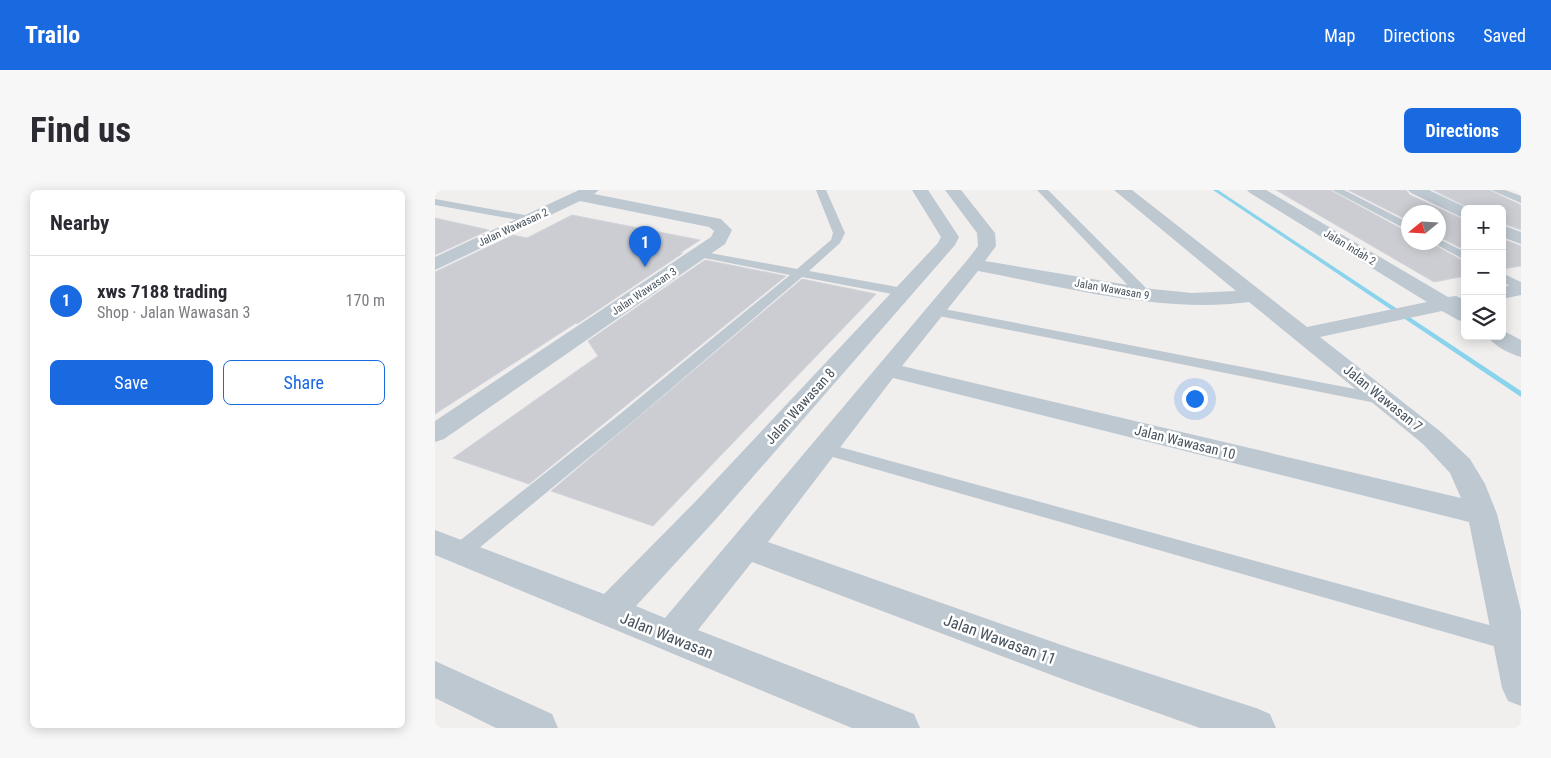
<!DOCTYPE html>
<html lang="en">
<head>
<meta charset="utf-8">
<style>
	body { margin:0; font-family:"Roboto Condensed",sans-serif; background:#f7f7f7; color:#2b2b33 }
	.controls { position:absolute; right:15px; top:15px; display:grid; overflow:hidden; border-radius:8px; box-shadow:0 2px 12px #0003 }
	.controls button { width:45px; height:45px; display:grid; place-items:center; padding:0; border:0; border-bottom:1px solid #e1e1e2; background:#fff; color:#2b2b33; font:25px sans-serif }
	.compass { position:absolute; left:966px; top:15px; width:45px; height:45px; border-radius:50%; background:#fff; box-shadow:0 2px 12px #0003; rotate:252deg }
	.you { position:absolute; left:759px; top:208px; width:18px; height:18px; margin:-12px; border:4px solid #fff; border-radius:50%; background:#1a73e8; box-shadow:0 0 0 8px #1a73e833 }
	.badge { display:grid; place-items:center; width:32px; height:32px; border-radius:50%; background:#1969e0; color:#fff; font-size:16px; font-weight:700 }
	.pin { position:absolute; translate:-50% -41px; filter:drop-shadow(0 1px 2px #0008) }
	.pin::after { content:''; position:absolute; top:26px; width:18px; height:15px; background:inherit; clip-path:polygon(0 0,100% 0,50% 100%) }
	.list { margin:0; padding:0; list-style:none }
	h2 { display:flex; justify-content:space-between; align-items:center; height:65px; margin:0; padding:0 20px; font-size:21px }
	h2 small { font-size:16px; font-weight:400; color:#7c7c81 }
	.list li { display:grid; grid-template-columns:32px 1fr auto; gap:15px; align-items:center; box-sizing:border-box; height:90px; padding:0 20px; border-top:1px solid #e1e1e2 }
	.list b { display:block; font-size:19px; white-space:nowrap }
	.list p { margin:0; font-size:16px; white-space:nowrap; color:#7c7c81 }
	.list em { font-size:16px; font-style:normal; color:#7c7c81 }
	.actions { display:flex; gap:10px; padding:15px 20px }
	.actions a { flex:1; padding:11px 0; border:1px solid #1969e0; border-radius:8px; text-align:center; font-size:18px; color:#1969e0 }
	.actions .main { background:#1969e0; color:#fff }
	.icon { flex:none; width:28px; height:28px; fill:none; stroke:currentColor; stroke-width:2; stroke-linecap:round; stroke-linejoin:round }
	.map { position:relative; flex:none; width:1086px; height:538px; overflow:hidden; border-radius:8px }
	header { display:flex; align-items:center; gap:30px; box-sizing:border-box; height:70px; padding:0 25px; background:#1969e0; color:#fff }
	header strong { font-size:24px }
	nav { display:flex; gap:28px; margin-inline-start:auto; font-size:18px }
	.intro { display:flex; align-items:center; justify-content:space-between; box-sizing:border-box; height:120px; padding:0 30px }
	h1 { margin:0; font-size:35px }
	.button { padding:12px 22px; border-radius:8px; background:#1969e0; color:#fff; font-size:18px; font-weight:700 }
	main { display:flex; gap:30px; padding:0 30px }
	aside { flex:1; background:#fff; border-radius:8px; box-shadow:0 2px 12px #0003 }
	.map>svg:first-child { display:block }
</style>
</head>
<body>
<header>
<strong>Trailo</strong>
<nav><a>Map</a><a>Directions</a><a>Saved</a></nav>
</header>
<div class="intro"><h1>Find us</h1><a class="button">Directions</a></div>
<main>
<aside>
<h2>Nearby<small></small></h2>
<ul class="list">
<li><span class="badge">1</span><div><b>xws 7188 trading</b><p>Shop · Jalan Wawasan 3</p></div><em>170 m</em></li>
</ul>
<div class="actions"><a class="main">Save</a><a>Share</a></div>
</aside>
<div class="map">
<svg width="1086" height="538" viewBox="0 0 1086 538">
	<rect width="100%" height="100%" fill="#f1eeee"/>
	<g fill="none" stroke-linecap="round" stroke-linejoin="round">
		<path fill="#89d4ec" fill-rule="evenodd" d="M778,0H783L1086,201V207Z"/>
	</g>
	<g fill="#cbcdd3" stroke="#d2d4da">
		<path d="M841,0H895L974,43V52H994L1030,72V86L999,92Z"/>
		<path d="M913,0H971L975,5L1030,30V60L1004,47V22H974V31Z"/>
		<path d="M998,0H1054L1086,15V40L1067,33V19H1036Z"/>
		<path d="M137,25L265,50L245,63H248L142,134L141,133L0,224V82L78,45L92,48Z"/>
		<path d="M0,28L54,40L0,65Z"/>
		<path d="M1067,49L1086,56V76L1067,79Z"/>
		<path d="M270,70L351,86L94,294L18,268L163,166L153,151Z"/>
		<path d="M367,89L441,104L218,336L116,301Z"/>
	</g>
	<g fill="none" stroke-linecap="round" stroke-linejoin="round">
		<g fill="#bec8d0" fill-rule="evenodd">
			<path d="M381,0H391L410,43L405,53L374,81L468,98L472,99L474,102L472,105L468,106L367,87L197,232L32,368L25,370L18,368L15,362L18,356L185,224L355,85L264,67L258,64L260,62L264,61L362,79L396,50L398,43Z"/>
			<path d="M602,0H613L715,102L716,105L715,108H705Z"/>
			<path d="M897,0H909L974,33V41Z"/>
			<path d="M1056,0H1070L1086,6V13Z"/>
			<path d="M0,9L95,26L100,29L95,32L0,15Z"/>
			<path d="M1004,49L1030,62V70L996,52H1004Z"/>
			<path d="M1067,83L1086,92V101L1067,92Z"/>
			<path d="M499,117L951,205L957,206L959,210L957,214L951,215L494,124L492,121L494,118Z"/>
			<path d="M390,253L1076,441L1084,444L1086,448L1084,458L1076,461L384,263L381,259L384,255Z"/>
		</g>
		<g fill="#bec8d0" fill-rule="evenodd">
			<path d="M144,0H164L159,4L286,29L297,40L290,54L9,249L0,252V231L276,47L279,41L274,37L145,11L0,80V67Z"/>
			<path d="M477,0H493L524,47L520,55L282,328L201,416L230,428L534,68L543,56L542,43L510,0H526L560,43L561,56L550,71L717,99L757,103L801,101L679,0H697L872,137L992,112L815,3L812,0H831L1013,107L1021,106L1030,110V132L1023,130L1007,121L885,147L1006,242L1035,269L1050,294L1062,324L1086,421V516L1073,511L1067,498L1034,332L458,188L333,352L638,459L821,518L835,524L841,538H765L638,493L317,372L263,440L479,524L485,538H417L0,365V340L169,404L260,312L503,53L506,47ZM543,81C628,97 728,124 814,112L988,254L1015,283L1026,308L467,176Z"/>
			<path d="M973,0H994L1034,19H1030V28L1024,26L976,3Z"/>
			<path d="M1067,35L1086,42V54L1067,47Z"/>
			<path d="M1086,93V105L1067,109V97Z"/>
			<path d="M1067,140L1086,150V167C1075,164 1059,156 1052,146H1067Z"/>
			<path d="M0,471L117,524L123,538H61L0,508Z"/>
		</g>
	</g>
	<g text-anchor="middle" stroke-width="5" stroke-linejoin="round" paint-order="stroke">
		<g font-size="11" fill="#46515c" stroke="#fff">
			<text transform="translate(78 37) rotate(-25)" y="4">Jalan Wawasan 2</text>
			<text transform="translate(915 57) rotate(31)" y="4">Jalan Indah 2</text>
			<text transform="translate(677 99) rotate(10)" y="4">Jalan Wawasan 9</text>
			<text transform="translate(209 101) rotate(-34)" y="4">Jalan Wawasan 3</text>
		</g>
		<g font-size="14" fill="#46515c" stroke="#fff">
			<text transform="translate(948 208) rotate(39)" y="5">Jalan Wawasan 7</text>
			<text transform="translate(365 216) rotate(-48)" y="5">Jalan Wawasan 8</text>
			<text transform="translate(750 252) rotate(14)" y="5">Jalan Wawasan 10</text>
		</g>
		<g font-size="16" fill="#46515c" stroke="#fff">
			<text transform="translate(232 445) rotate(22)" y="6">Jalan Wawasan</text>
			<text transform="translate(565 449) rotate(20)" y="6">Jalan Wawasan 11</text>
		</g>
	</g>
</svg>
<div class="controls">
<button>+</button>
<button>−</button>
<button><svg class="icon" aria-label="layers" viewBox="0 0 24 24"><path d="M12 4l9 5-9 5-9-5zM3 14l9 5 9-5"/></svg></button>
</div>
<svg class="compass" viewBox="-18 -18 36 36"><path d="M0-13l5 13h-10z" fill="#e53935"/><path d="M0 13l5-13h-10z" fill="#7c7c81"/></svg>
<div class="you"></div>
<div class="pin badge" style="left:210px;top:77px">1</div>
</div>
</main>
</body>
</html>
